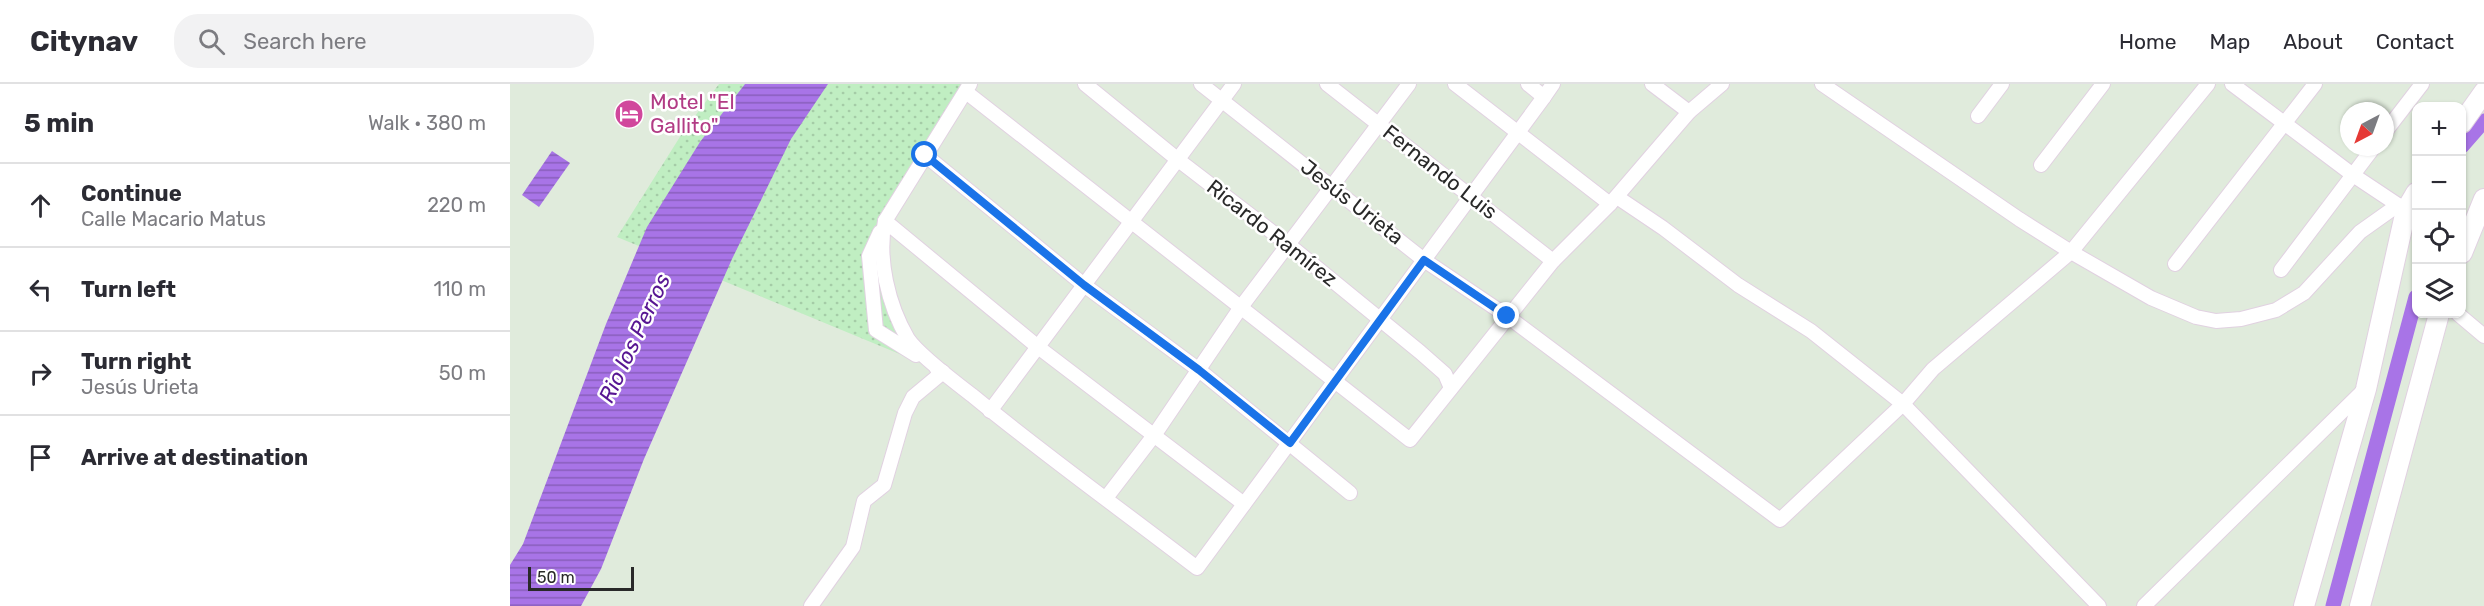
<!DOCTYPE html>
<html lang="en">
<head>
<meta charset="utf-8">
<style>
	body { margin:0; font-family:Rubik,sans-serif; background:#f2f2f3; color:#2b2b33 }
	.controls { position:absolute; right:18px; top:18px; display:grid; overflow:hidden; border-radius:12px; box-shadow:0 2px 4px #0004 }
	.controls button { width:54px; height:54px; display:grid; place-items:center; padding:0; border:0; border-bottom:2px solid #e1e1e2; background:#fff; color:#2b2b33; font:30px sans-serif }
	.compass { position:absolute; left:1830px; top:18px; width:54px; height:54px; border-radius:50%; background:#fff; box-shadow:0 2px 4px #0004; rotate:221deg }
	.scale { position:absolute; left:18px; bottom:15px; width:106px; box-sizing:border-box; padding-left:6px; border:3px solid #292929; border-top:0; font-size:16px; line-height:21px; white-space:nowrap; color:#292929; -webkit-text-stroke:4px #fff; paint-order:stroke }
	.stop { position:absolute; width:18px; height:18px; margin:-14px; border:4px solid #1a73e8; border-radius:50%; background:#fff }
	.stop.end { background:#1a73e8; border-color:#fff; box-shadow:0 2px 6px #0008 }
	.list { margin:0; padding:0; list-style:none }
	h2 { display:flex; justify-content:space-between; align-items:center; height:78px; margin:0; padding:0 24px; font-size:26px }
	h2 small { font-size:20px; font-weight:400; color:#7c7c81 }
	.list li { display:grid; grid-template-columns:39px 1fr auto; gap:18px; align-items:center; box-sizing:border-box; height:84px; padding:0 24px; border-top:2px solid #e1e1e2 }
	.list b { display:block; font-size:22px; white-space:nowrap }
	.list p { margin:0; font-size:20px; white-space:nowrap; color:#7c7c81 }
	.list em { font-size:20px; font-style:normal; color:#7c7c81 }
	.icon { flex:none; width:33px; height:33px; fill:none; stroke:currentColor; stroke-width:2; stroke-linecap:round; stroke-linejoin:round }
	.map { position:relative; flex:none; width:1974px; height:522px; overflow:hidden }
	header { display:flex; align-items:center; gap:36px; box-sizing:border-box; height:84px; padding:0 30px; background:#fff; border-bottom:2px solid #e1e1e2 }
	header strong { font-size:28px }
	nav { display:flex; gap:33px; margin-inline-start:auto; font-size:21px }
	.search { width:420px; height:54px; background:#f2f2f3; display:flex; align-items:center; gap:15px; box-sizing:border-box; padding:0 21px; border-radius:24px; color:#7c7c81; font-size:22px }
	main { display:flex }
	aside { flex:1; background:#fff }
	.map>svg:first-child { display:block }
</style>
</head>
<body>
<header>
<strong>Citynav</strong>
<div class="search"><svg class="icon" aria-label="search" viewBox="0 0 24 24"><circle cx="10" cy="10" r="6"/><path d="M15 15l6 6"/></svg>Search here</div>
<nav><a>Home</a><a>Map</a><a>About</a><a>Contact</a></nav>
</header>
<main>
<aside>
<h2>5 min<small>Walk · 380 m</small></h2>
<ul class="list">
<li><svg class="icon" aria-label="ahead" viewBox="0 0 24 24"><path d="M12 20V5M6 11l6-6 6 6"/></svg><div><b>Continue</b><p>Calle Macario Matus</p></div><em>220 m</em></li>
<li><svg class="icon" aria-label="left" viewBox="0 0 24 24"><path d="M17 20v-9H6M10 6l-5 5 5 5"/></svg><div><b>Turn left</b></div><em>110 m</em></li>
<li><svg class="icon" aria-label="right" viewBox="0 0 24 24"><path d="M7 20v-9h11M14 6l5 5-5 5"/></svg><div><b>Turn right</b><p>Jesús Urieta</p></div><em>50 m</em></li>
<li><svg class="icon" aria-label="arrive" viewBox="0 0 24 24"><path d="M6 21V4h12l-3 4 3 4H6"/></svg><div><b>Arrive at destination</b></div></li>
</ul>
</aside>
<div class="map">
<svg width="1974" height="522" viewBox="0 0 1974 522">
	<defs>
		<pattern id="sand-dots" width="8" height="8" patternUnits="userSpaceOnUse" patternTransform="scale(1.5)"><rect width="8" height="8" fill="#c0eec2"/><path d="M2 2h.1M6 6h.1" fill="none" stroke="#a5cca7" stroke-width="1.8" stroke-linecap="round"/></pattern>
		<pattern id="water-rules" width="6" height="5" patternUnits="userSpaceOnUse" patternTransform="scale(1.5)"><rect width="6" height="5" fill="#a874e7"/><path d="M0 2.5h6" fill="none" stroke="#895fbb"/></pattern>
	</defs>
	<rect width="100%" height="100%" fill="#e0ebdc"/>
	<path fill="url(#sand-dots)" d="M209,0H460L375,136L379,210L399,256L433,288L107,153L173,48Z"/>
	<g fill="url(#water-rules)">
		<path d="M235,0H318L281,55L222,175L134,375L91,485L71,522H0V481L13,460L96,240L137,143L190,58Z"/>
		<path d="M42,67L60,79L29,123L12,111Z"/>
	</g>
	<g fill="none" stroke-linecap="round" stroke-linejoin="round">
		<g stroke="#a874e7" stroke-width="15">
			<path d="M1952,62L1974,37"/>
			<path d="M1823,522L1906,213"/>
		</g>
		<g stroke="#e1d1e1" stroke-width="16">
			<g id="street">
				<path d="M460,0L375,137C367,174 378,221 398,255C409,271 446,299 463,312C536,372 613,427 687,484L1034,13"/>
				<path d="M575,0L667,75L779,161L910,268L935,290L941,304"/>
				<path d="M691,0L914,176L997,232L1270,436L1393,320L1423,285L1561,168L1698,0"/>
				<path d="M817,0L1043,177"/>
				<path d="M945,0L1100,120"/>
				<path d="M1018,0L1034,13L1043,0"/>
				<path d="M1142,0L1179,28"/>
				<path d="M1312,0L1509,135L1561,168L1641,214L1686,233L1706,237L1731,235L1766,226L1794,209L1850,148L1888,121"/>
				<path d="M1722,0L1843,91L1894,125"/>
				<path d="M456,8L900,356L1043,177L1100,120L1179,28L1212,0"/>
				<path d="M1468,32L1492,0"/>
				<path d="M1875,48L1912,0"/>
				<path d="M415,71L574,201L689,286L840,409"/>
				<path d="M1531,81L1593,0"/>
				<path d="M1107,113L1153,144L1228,201L1301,247L1393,320L1589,522"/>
				<path d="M375,137L528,263L734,420"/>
				<path d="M370,148L359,172L366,246L406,271"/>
				<path d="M1665,180L1805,0"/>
				<path d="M1771,186L1864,63"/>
				<path d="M1948,230L1974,252"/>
				<path d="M480,327L724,0"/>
				<path d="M596,414L645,350L731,223L899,0"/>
				<path d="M301,522L343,463L354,417L374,401L395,329L403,313L433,288L427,285"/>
				<path d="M1634,522L1854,306"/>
			</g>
		</g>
		<g stroke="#e1d1e1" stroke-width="22">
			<g id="secondary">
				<path d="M1952,39L1974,8"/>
				<path d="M1952,169L1974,115"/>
				<path d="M1794,522L1856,305L1896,126L1906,109"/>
				<path d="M1850,522L1929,230"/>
			</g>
		</g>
		<use href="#street" stroke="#fff" stroke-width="14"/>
		<use href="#secondary" stroke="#fff" stroke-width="20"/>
	</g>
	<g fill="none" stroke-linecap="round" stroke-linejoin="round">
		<path stroke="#1a73e8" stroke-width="8" d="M415,71L574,201L689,286L780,359L914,176L997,232"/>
	</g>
	<defs>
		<g id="hotel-disc" transform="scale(1.5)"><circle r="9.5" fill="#d1479c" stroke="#fff"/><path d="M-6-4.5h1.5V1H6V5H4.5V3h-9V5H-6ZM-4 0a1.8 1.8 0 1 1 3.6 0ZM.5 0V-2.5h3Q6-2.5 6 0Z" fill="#fff"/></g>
	</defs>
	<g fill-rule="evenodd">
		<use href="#hotel-disc" x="119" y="30"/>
	</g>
	<g text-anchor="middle" stroke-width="5" stroke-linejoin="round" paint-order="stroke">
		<g font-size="21" fill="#b23c85" stroke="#fff" text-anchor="start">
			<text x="140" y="25">Motel "El<tspan x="140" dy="24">Gallito"</tspan></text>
		</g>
		<g font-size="21" fill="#292929" stroke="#fff">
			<text transform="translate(930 88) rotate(38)" y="7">Fernando Luis</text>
			<text transform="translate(842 118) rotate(38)" y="7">Jesús Urieta</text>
			<text transform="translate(762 149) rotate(38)" y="7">Ricardo Ramírez</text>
		</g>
		<g font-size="22" font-style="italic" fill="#571592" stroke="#fff">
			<text transform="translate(124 254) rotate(-65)" y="8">Rio los Perros</text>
		</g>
	</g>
</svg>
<div class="controls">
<button>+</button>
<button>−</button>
<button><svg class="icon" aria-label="locate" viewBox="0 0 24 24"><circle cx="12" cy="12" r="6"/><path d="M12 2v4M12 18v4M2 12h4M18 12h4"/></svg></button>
<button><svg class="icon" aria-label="layers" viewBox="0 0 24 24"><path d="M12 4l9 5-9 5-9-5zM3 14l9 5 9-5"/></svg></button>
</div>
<svg class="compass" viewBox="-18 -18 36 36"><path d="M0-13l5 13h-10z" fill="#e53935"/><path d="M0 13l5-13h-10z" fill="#7c7c81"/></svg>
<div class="scale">50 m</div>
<div class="stop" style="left:415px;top:71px"></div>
<div class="stop end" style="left:997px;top:232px"></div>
</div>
</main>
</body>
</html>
